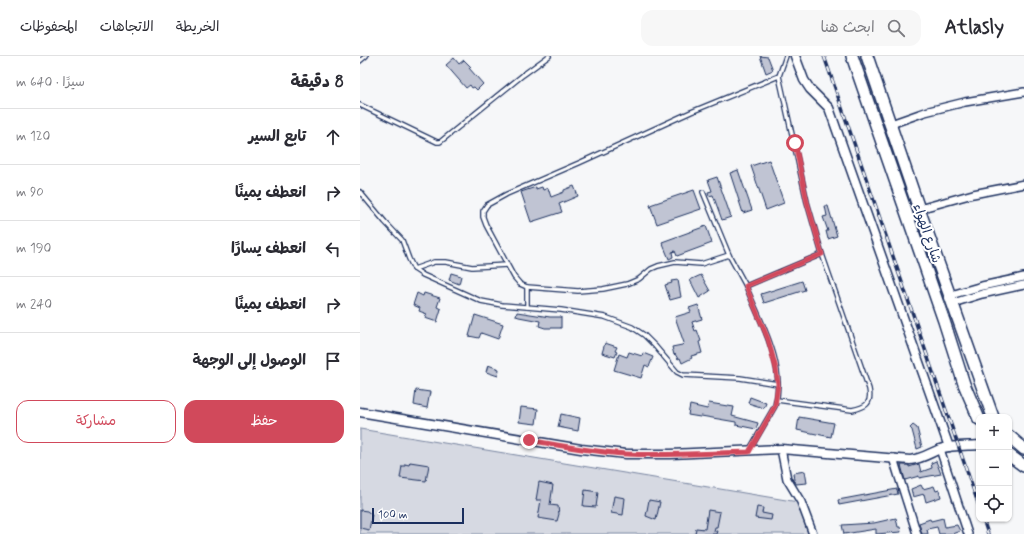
<!DOCTYPE html>
<html lang="ar">
<head>
<meta charset="utf-8">
<style>
	body { margin:0; font-family:Mynerve,"Playpen Sans Arabic",sans-serif; background:#f7f7f7; color:#2b2b33; direction:rtl }
	.controls { position:absolute; right:12px; bottom:12px; display:grid; overflow:hidden; border-radius:8px; box-shadow:0 1px 3px #0004 }
	.controls button { width:36px; height:36px; display:grid; place-items:center; padding:0; border:0; border-bottom:1px solid #e1e1e2; background:#fff; color:#2b2b33; font:20px sans-serif }
	.scale { position:absolute; left:12px; bottom:10px; width:92px; box-sizing:border-box; padding-left:4px; border:2px solid #1b2f5e; border-top:0; font-size:11px; line-height:14px; white-space:nowrap; color:#1b2f5e; -webkit-text-stroke:3px #fff; paint-order:stroke }
	.stop { position:absolute; width:12px; height:12px; margin:-9px; border:3px solid #d1495b; border-radius:50%; background:#fff }
	.stop.end { background:#d1495b; border-color:#fff; box-shadow:0 1px 4px #0008 }
	.list { margin:0; padding:0; list-style:none }
	h2 { display:flex; justify-content:space-between; align-items:center; height:52px; margin:0; padding:0 16px; font-size:17px }
	h2 small { font-size:13px; font-weight:400; color:#7c7c81 }
	.list li { display:grid; grid-template-columns:26px 1fr auto; gap:12px; align-items:center; box-sizing:border-box; height:56px; padding:0 16px; border-top:1px solid #e1e1e2 }
	.list b { display:block; font-size:15px; white-space:nowrap }
	.list em { font-size:13px; font-style:normal; color:#7c7c81 }
	.actions { display:flex; gap:8px; padding:12px 16px }
	.actions a { flex:1; padding:9px 0; border:1px solid #d1495b; border-radius:12px; text-align:center; font-size:14px; color:#d1495b }
	.actions .main { background:#d1495b; color:#fff }
	.icon { flex:none; width:22px; height:22px; fill:none; stroke:currentColor; stroke-width:2; stroke-linecap:round; stroke-linejoin:round }
	.map { position:relative; flex:none; width:664px; height:478px; overflow:hidden; direction:ltr }
	header { display:flex; align-items:center; gap:24px; box-sizing:border-box; height:56px; padding:0 20px; background:#fff; border-bottom:1px solid #e1e1e2 }
	header strong { font-size:19px }
	nav { display:flex; gap:22px; margin-inline-start:auto; font-size:14px }
	.search { width:280px; height:36px; background:#f7f7f7; display:flex; align-items:center; gap:10px; box-sizing:border-box; padding:0 14px; border-radius:12px; color:#7c7c81; font-size:15px }
	main { display:flex }
	aside { flex:1; background:#fff }
	.map>svg:first-child { display:block }
</style>
</head>
<body>
<header>
<strong>Atlasly</strong>
<div class="search"><svg class="icon" aria-label="search" viewBox="0 0 24 24"><circle cx="10" cy="10" r="6"/><path d="M15 15l6 6"/></svg>ابحث هنا</div>
<nav><a>الخريطة</a><a>الاتجاهات</a><a>المحفوظات</a></nav>
</header>
<main>
<div class="map">
<svg width="664" height="478" viewBox="0 0 664 478">
	<rect width="100%" height="100%" fill="#f6f7f9"/>
	<filter id="ink" filterUnits="userSpaceOnUse"><feTurbulence type="fractalNoise" baseFrequency=".025" numOctaves="2"/><feDisplacementMap in="SourceGraphic" scale="8" xChannelSelector="R" yChannelSelector="G"/><feConvolveMatrix kernelMatrix="1 2 1 2 8 2 1 2 1" color-interpolation-filters="sRGB"/></filter>
	<g filter="url(#ink)">
		<path fill="#d6d9e2" stroke="#7884a0" d="M0,373L438,446L448,478H0Z"/>
		<g fill="#c0c4d3" stroke="#1b2f5e">
			<path d="M400,0L408,1L413,14L406,17Z"/>
			<path d="M94,2L99,8L104,4L111,11L109,12L123,28L117,34L114,31L112,32L110,29L106,32L86,9Z"/>
			<path d="M409,104L424,147L406,154L391,110Z"/>
			<path d="M378,114L392,154L383,157L370,117Z"/>
			<path d="M357,121L371,161L362,164L353,139L349,140L348,136L352,135L348,124Z"/>
			<path d="M214,130L218,140L199,148L202,156L171,166L161,136L176,131V133L182,131L183,134L188,132L191,141L204,136V134Z"/>
			<path d="M334,134L341,153L297,168L290,149Z"/>
			<path d="M465,150H468L477,180L468,183L466,175H468L463,161L467,160Z"/>
			<path d="M346,170L352,187L317,200L315,195L312,196L313,201L309,203L302,186Z"/>
			<path d="M91,217L101,220L99,228L89,224Z"/>
			<path d="M341,219L350,235L339,242L330,224Z"/>
			<path d="M318,224L321,241L310,244L305,229L312,227L311,225Z"/>
			<path d="M442,225L445,234L404,247L401,238Z"/>
			<path d="M57,237L63,240L64,237L80,242L77,251L81,253L77,266L65,262L67,258L59,255L60,252L53,249Z"/>
			<path d="M338,249L342,263L332,266L335,275L337,274L341,285L339,286L342,297L331,300L332,302L322,307L320,302L318,303L315,298L314,299L312,291L322,289L324,287L315,261L331,256L329,252Z"/>
			<path d="M157,256L190,261H201V272H185L179,270L180,265L159,261L156,260Z"/>
			<path d="M115,259L143,268L138,283L121,277L119,282L109,280Z"/>
			<path d="M245,287L257,291L255,295L257,296L255,301L242,297Z"/>
			<path d="M269,296L282,300L283,297L293,301L289,311L285,309L281,322L254,314L259,298L267,301Z"/>
			<path d="M128,309L139,313L138,320L126,316Z"/>
			<path d="M56,334L70,336L67,352L54,349Z"/>
			<path d="M390,341L406,347L404,352L388,347Z"/>
			<path d="M349,347L374,351L372,360L398,367L396,373L376,369V366L341,360L340,361L328,359L330,349L347,353Z"/>
			<path d="M161,351L178,353L176,368L159,366Z"/>
			<path d="M201,358L220,362L218,375L198,371Z"/>
			<path d="M439,361L474,367L471,381L437,374Z"/>
			<path d="M553,369L557,372L562,391L557,393L552,374L550,372Z"/>
			<path d="M576,405L581,418L559,422V420L545,424L541,409H549V411L559,408L561,416L572,412L571,407Z"/>
			<path d="M50,406L69,409L66,425L40,422L42,410H45V408L49,409Z"/>
			<path d="M445,415L447,427L436,428L434,424L433,417Z"/>
			<path d="M179,426L193,429L190,449L198,450L199,458L197,465L178,462L181,444H176Z"/>
			<path d="M561,429L563,433L574,430L576,435L579,434L581,441L566,446L564,438L553,441L551,433Z"/>
			<path d="M537,433L538,438L479,449L478,444Z"/>
			<path d="M225,434L238,436L236,451L223,450Z"/>
			<path d="M254,440L265,442L263,459L251,457Z"/>
			<path d="M289,444L300,446L296,464L286,460Z"/>
			<path d="M397,451L403,452L402,457L412,459L411,464L395,462Z"/>
			<path d="M0,454L7,455L12,459L9,474L0,472Z"/>
			<path d="M348,454L360,456L357,471H355L354,475H357L356,478H335L336,472L345,473Z"/>
			<path d="M536,462L538,471H540L541,476L516,478V473L484,478L482,469L514,467Z"/>
			<path d="M583,462L585,471L597,469L600,475L592,478H579L577,471L567,473L568,478H562L559,467L570,463L571,465Z"/>
		</g>
		<g fill="none" stroke-linecap="round" stroke-linejoin="round">
			<g stroke="#1b2f5e" stroke-width="6">
				<g id="service">
					<path d="M0,5L6,0"/>
					<path d="M0,49L77,86H80L163,19L189,0"/>
					<path d="M0,136L25,166L42,184L49,203L54,213L63,219L121,245L142,249L201,254L245,261L272,271L284,279L295,290L317,316L323,319L380,322L418,328"/>
					<path d="M343,136L369,199L386,230"/>
					<path d="M369,199L341,208L315,206L298,210L291,213L279,223L267,228L243,233L218,235L167,231L160,228L154,221L126,169L123,161V155L127,149L147,138L219,107L331,56L419,20"/>
					<path d="M54,213L74,206H86L112,211L147,209"/>
					<path d="M167,231V251"/>
					<path d="M417,344L492,354C506,351 512,348 509,333L462,198L447,146L419,20L426,0"/>
					<path d="M390,393L415,350C427,309 400,266 386,230L462,198"/>
				</g>
			</g>
			<g stroke="#1b2f5e" stroke-width="10">
				<g id="minor">
					<path d="M531,68L565,56L605,46L664,36"/>
					<path d="M559,153L613,138L664,128"/>
					<path d="M591,239L622,230L664,221"/>
					<path d="M593,247L622,238L664,229"/>
					<path d="M421,393L427,423L441,446L453,478"/>
					<path d="M580,393L608,478"/>
					<path d="M533,402L557,478"/>
				</g>
			</g>
			<g stroke="#1b2f5e" stroke-width="11">
				<g id="tertiary">
					<path d="M435,0L444,24L450,33L469,52L589,391"/>
					<path d="M0,356L221,393L266,398H311L421,393L550,404C562,403 570,397 580,393C592,389 607,390 619,389"/>
				</g>
			</g>
			<g stroke="#1b2f5e" stroke-width="14">
				<g id="primary">
					<path d="M492,0L584,265L604,328L619,363"/>
					<path d="M507,0L559,153L633,361"/>
					<path d="M649,380L664,393"/>
					<path d="M649,399L664,410"/>
				</g>
			</g>
			<use href="#service" stroke="#fff" stroke-width="3.5"/>
			<use href="#minor" stroke="#fff" stroke-width="7"/>
			<use href="#tertiary" stroke="#fff" stroke-width="8"/>
			<use href="#primary" stroke="#fff" stroke-width="11"/>
			<g stroke="#1b2f5e" stroke-width="3.5">
				<g id="rail">
					<path d="M464,0L619,450"/>
					<path d="M623,463L628,478"/>
				</g>
			</g>
			<use href="#rail" stroke="#fff" stroke-width="2" stroke-dasharray="6" stroke-linecap="butt"/>
		</g>
	</g>
	<g fill="none" stroke-linecap="round" stroke-linejoin="round" filter="url(#ink)">
		<path stroke="#d1495b" stroke-width="5" d="M169,384C201,390 233,396 266,398C307,400 348,397 389,396L415,350L418,328L416,313L408,283L386,230L462,198L447,146L435,87"/>
	</g>
	<g text-anchor="middle" stroke-width="4" stroke-linejoin="round" paint-order="stroke">
		<g font-size="13" fill="#1b2f5e" stroke="#fff">
			<text transform="translate(568 177) rotate(71)" y="5">شارع الهواء</text>
		</g>
	</g>
</svg>
<div class="controls">
<button>+</button>
<button>−</button>
<button><svg class="icon" aria-label="locate" viewBox="0 0 24 24"><circle cx="12" cy="12" r="6"/><path d="M12 2v4M12 18v4M2 12h4M18 12h4"/></svg></button>
</div>
<div class="scale">100 m</div>
<div class="stop" style="left:435px;top:87px"></div>
<div class="stop end" style="left:169px;top:384px"></div>
</div>
<aside>
<h2>8 دقيقة<small>سيرًا · 640 m</small></h2>
<ul class="list">
<li><svg class="icon" aria-label="ahead" viewBox="0 0 24 24"><path d="M12 20V5M6 11l6-6 6 6"/></svg><div><b>تابع السير</b></div><em>120 m</em></li>
<li><svg class="icon" aria-label="right" viewBox="0 0 24 24"><path d="M7 20v-9h11M14 6l5 5-5 5"/></svg><div><b>انعطف يمينًا</b></div><em>90 m</em></li>
<li><svg class="icon" aria-label="left" viewBox="0 0 24 24"><path d="M17 20v-9H6M10 6l-5 5 5 5"/></svg><div><b>انعطف يسارًا</b></div><em>190 m</em></li>
<li><svg class="icon" aria-label="right" viewBox="0 0 24 24"><path d="M7 20v-9h11M14 6l5 5-5 5"/></svg><div><b>انعطف يمينًا</b></div><em>240 m</em></li>
<li><svg class="icon" aria-label="arrive" viewBox="0 0 24 24"><path d="M6 21V4h12l-3 4 3 4H6"/></svg><div><b>الوصول إلى الوجهة</b></div></li>
</ul>
<div class="actions"><a class="main">حفظ</a><a>مشاركة</a></div>
</aside>
</main>
</body>
</html>
